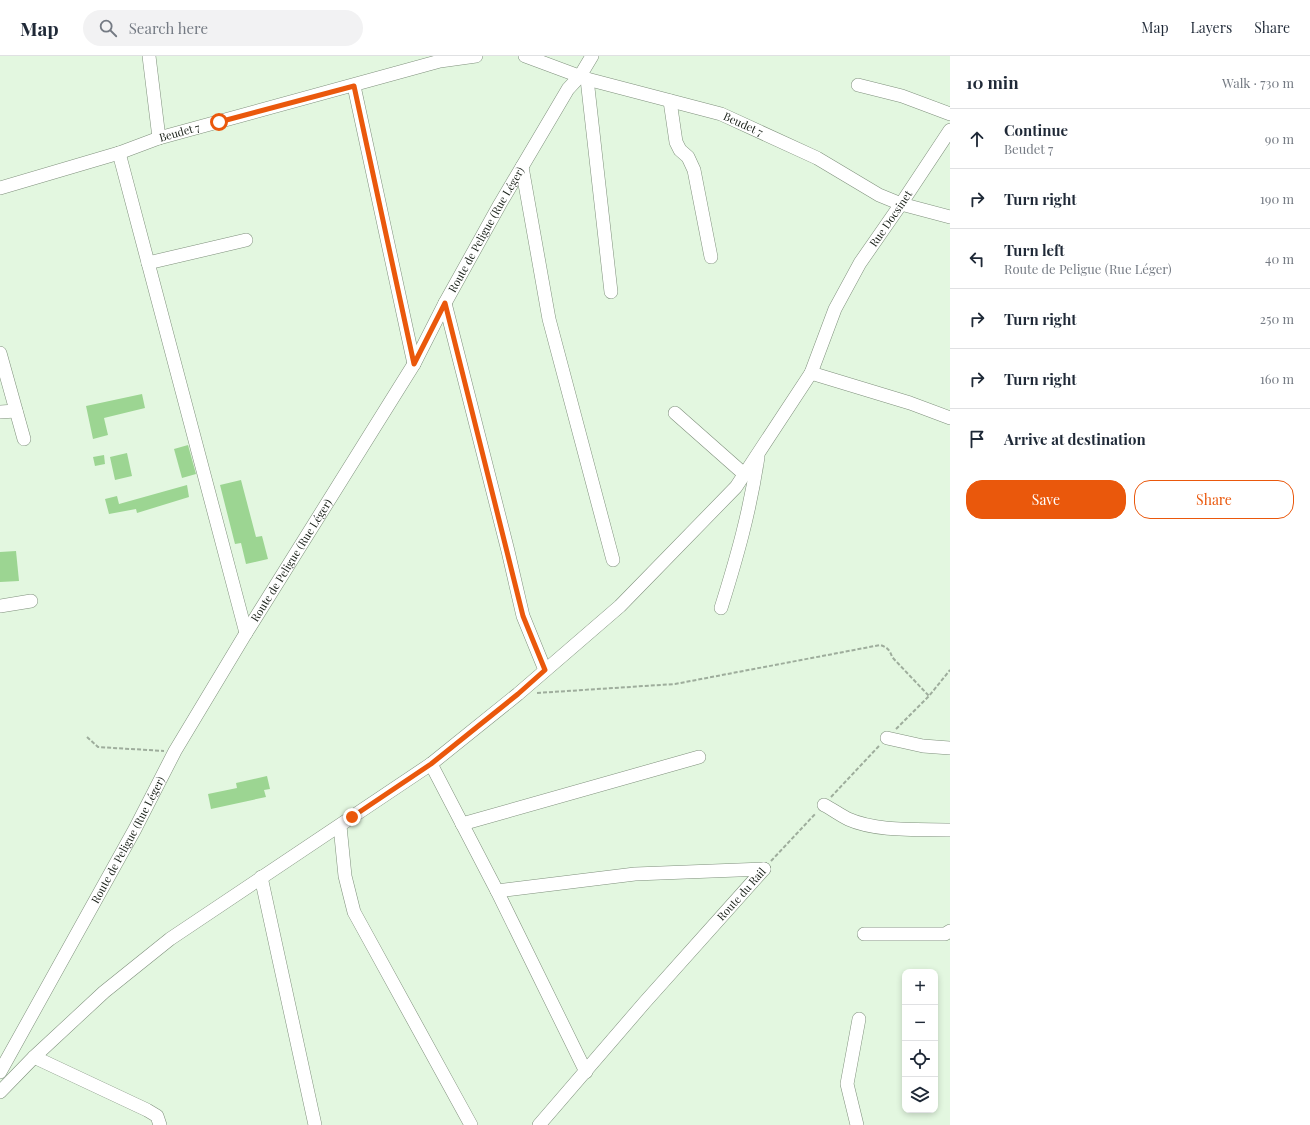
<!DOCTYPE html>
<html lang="en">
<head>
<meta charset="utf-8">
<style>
	body { margin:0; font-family:"Playfair Display",serif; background:#f2f2f3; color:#1f2937 }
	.controls { position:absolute; right:12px; bottom:12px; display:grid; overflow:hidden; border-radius:8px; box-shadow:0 2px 6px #0003 }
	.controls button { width:36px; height:36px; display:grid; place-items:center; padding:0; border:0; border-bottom:1px solid #e0e1e3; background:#fff; color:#1f2937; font:20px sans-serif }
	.stop { position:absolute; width:12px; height:12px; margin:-9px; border:3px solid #ea580c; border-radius:50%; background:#fff }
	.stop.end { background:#ea580c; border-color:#fff; box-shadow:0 1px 4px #0008 }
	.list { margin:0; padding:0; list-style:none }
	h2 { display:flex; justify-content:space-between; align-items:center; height:52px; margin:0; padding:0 16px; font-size:17px }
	h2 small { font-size:13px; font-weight:400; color:#747a83 }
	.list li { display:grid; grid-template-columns:26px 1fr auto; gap:12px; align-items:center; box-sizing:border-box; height:60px; padding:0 16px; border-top:1px solid #e0e1e3 }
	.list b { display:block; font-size:15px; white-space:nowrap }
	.list p { margin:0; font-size:13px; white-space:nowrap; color:#747a83 }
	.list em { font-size:13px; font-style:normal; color:#747a83 }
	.actions { display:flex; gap:8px; padding:12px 16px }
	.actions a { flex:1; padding:9px 0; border:1px solid #ea580c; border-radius:16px; text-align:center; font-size:14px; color:#ea580c }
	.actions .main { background:#ea580c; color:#fff }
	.icon { flex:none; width:22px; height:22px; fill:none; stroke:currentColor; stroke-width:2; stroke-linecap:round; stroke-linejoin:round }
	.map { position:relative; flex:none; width:950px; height:1069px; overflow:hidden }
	header { display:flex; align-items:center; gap:24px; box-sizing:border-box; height:56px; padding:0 20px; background:#fff; border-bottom:1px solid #e0e1e3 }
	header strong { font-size:19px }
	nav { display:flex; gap:22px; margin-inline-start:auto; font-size:14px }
	.search { width:280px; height:36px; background:#f2f2f3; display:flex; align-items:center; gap:10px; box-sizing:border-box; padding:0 14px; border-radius:22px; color:#747a83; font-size:15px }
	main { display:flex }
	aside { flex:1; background:#fff }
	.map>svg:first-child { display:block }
</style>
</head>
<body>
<header>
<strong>Map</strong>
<div class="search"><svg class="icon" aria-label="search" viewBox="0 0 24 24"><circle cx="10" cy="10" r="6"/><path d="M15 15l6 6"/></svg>Search here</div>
<nav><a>Map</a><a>Layers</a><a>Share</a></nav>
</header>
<main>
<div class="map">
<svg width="950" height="1069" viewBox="0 0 950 1069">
	<rect width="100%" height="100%" fill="#e3f7e0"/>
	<g fill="#9cd592">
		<path d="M142,338L145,352L104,362L108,379L93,383L86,350Z"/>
		<path d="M188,389L196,418L182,422L174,393Z"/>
		<path d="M127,397L132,420L115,424L110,401Z"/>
		<path d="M104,399L105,408L95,410L93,401Z"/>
		<path d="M241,424L256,481L262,480L268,503L246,508L241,487L235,488L220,429Z"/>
		<path d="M187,429L189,441L137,457L136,453L109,458L105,443L117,440L119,448Z"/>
		<path d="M16,495L19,525L0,526V496Z"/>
		<path d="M267,720L270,733L264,734L266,741L211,753L208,738L237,732L236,727Z"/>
	</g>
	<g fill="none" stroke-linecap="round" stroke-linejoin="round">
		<g stroke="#7f907c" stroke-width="14">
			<g id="minor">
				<path d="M149,0L159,82"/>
				<path id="s1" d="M525,0L587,23L721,58L817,102L879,139L901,148L950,161"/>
				<path d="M587,23L611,236"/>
				<path d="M858,29L902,40L950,58"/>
				<path d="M354,30L414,308"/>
				<path d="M670,45L676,86L680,94L688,101L694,114L711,201"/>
				<path d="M119,97L246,577"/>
				<path d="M522,111L549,263L613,504"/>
				<path id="s2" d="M0,132L119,97L159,82L440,5L476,0"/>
				<path d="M148,207L246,184"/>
				<path d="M445,247L508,495L523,560L545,614"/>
				<path d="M0,297L24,383"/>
				<path d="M811,317L910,347L950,362"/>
				<path d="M0,356L16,355"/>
				<path d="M675,357L744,418"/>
				<path d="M0,550L31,545"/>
				<path d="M721,552C737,501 750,455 758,401"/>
				<path d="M887,682L923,690L950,692"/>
				<path d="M431,708L497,835L586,1016"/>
				<path d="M824,749C832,753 840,759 848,763C877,776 919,773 950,774"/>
				<path d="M462,768L699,701"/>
				<path d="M340,770L345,820L354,856L471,1069"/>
				<path d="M261,821L315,1069"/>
				<path d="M497,835L635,818L764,813"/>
				<path d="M864,878H945L950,875"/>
				<path d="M34,1001L147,1054L157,1060L160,1069"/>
				<path id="s3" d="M0,1016L135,773L175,695L246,577L414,308L445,247L500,148L568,33L580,20L592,0"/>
				<path id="s4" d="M0,1036L34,1001L104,936L170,883L431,708L518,638L620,550L736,431L811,317L835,253L860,207L901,148L950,74"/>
				<path id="s5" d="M539,1069L645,946L764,813"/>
				<path d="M857,1069L847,1028L859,963"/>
			</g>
		</g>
		<g stroke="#9ead9c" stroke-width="2" stroke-dasharray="4 2" stroke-linecap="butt">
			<path d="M537,637L675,628L880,589C887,591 890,594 892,601L929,640"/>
			<path d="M896,673L929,640L950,614"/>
			<path d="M87,681L98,691L164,695"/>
			<path d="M831,741L879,690"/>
			<path d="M771,805L816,757"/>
		</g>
		<use href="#minor" stroke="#fff" stroke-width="13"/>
	</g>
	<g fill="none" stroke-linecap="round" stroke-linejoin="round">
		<path stroke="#ea580c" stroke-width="5" d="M219,66L354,30L414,308L445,247L523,560L545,614L518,638L431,708L352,761"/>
	</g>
	<g text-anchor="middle" stroke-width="3.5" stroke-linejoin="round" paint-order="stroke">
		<g font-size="11" fill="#181f17" stroke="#fff">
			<text dy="4" stroke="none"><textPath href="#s1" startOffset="229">Beudet 7</textPath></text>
			<text dy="4" stroke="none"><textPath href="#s2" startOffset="188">Beudet 7</textPath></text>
			<text dy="4" stroke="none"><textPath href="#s4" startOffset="1267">Rue Docsinet</textPath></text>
			<text dy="4" stroke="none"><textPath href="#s3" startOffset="973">Route de Peligue (Rue Léger)</textPath></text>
			<text dy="4" stroke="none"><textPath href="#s3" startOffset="589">Route de Peligue (Rue Léger)</textPath></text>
			<text dy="4" stroke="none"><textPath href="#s3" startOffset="265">Route de Peligue (Rue Léger)</textPath></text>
			<text dy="4" stroke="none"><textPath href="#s5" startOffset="307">Route du Rail</textPath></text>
		</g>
	</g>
</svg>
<div class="controls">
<button>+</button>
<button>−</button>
<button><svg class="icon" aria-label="locate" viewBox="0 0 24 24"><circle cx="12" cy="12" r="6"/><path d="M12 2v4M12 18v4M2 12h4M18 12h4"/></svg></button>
<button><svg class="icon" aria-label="layers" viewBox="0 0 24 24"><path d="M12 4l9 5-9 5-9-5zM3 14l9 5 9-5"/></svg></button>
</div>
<div class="stop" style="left:219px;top:66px"></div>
<div class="stop end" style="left:352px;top:761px"></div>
</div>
<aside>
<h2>10 min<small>Walk · 730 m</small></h2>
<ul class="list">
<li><svg class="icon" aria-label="ahead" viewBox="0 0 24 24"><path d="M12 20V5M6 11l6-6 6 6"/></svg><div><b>Continue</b><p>Beudet 7</p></div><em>90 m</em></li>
<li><svg class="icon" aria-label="right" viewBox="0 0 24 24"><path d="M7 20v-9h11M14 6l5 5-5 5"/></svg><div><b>Turn right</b></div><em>190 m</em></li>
<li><svg class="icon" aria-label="left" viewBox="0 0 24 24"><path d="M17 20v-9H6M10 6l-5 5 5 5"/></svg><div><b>Turn left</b><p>Route de Peligue (Rue Léger)</p></div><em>40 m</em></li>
<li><svg class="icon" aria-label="right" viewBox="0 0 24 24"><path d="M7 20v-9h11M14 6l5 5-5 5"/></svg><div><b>Turn right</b></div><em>250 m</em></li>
<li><svg class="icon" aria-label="right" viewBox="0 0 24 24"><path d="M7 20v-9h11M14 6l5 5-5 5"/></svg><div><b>Turn right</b></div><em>160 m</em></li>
<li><svg class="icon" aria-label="arrive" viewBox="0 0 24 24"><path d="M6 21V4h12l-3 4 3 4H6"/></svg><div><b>Arrive at destination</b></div></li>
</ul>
<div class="actions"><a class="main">Save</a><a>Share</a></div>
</aside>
</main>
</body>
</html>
